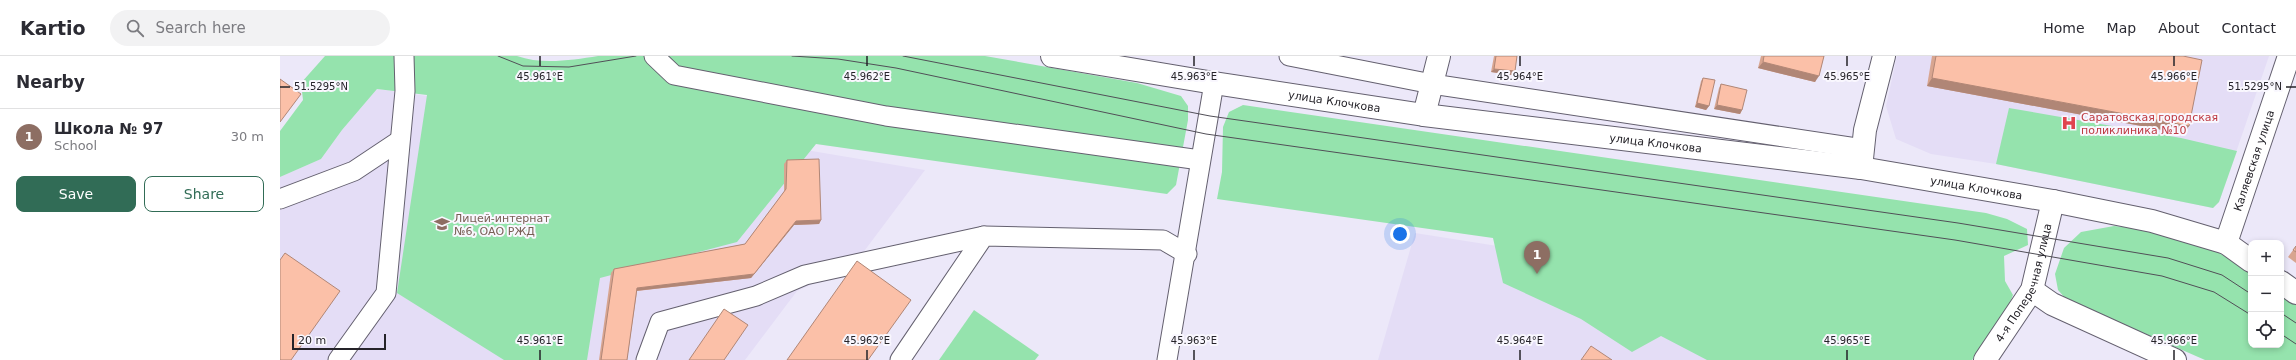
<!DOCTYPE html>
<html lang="en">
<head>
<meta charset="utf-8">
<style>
	body { margin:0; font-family:"DejaVu Sans",sans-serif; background:#f2f2f3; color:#2b2b33 }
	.controls { position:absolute; right:12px; bottom:12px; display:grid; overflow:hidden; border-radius:8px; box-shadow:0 2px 6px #0003 }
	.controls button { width:36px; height:36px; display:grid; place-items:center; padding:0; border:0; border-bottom:1px solid #e1e1e2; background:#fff; color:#2b2b33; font:20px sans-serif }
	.scale { position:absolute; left:12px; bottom:10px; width:94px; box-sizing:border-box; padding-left:4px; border:2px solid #252329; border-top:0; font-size:11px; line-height:14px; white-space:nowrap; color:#252329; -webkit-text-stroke:3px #f9f7fe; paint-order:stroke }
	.you { position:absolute; left:1120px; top:178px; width:14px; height:14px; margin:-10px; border:3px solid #fff; border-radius:50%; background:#1a73e8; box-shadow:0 0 0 6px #1a73e833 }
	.badge { display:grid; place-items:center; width:26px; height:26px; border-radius:50%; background:#316c56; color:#fff; font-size:13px; font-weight:700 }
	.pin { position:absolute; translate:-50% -33px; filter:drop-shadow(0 1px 2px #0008) }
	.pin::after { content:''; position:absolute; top:21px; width:14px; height:12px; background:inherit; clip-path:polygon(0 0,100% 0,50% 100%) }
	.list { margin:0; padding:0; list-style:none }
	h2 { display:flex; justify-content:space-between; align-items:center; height:52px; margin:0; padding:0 16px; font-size:17px }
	h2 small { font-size:13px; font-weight:400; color:#7c7c81 }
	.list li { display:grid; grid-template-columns:26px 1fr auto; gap:12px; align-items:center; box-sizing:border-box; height:56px; padding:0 16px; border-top:1px solid #e1e1e2 }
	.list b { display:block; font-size:15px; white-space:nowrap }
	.list p { margin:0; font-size:13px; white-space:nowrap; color:#7c7c81 }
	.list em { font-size:13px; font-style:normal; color:#7c7c81 }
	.actions { display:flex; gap:8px; padding:12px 16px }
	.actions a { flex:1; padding:9px 0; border:1px solid #316c56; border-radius:8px; text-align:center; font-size:14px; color:#316c56 }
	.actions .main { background:#316c56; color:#fff }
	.icon { flex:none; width:22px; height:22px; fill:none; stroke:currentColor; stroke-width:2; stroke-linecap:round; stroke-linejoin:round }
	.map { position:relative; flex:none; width:2016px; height:304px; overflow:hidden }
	header { display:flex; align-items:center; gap:24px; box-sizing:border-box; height:56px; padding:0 20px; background:#fff; border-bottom:1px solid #e1e1e2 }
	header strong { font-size:19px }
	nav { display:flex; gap:22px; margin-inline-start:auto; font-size:14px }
	.search { width:280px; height:36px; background:#f2f2f3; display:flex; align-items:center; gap:10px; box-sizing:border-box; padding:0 14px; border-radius:22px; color:#7c7c81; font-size:15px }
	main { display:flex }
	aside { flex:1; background:#fff }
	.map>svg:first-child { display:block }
</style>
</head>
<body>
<header>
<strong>Kartio</strong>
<div class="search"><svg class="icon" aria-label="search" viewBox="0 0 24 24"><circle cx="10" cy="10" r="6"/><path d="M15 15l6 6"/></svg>Search here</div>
<nav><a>Home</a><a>Map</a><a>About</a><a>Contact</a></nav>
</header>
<main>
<aside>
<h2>Nearby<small></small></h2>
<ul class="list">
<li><span class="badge" style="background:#8d6e63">1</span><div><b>Школа № 97</b><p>School</p></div><em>30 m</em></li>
</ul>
<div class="actions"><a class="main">Save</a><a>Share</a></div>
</aside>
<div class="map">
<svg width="2016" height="304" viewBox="0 0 2016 304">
	<rect width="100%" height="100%" fill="#ece8f9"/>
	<g fill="#e4ddf6">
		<path d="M1617,0H1989L1939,146L1933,152L1716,108L1651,98L1616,83L1606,50Z"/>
		<path d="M97,33L490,88L645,114L573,210L517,235L465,304H0V121L41,103L62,74Z"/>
		<path d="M1135,177L1648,258L1707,284L1692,304H1098Z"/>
	</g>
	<g fill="#95e3ad">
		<path d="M45,0H237C262,9 292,4 318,0H705L857,27L901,40L908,50V64L896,129L887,138L536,88L457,186L320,222L307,304H224L117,237L147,39L97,33L62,74L41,103L0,121V75L23,44L21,27Z"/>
		<path d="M963,49L1706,157L1727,163L1747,173L1748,189L1724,200L1725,225L1733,239L1722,267L1692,304H1427L1381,280L1352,296L1301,263L1223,227L1213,182L937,143L942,116L943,71L949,56Z"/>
		<path d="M1729,52L1901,82L1957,95L1939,146L1933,152L1716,108Z"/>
		<path d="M1834,170L1871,174L1938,196L1971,218V289H2001V239L2016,249V304H1925L1786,243L1778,234L1775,218L1784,192L1801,176Z"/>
		<path d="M694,254L759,299L755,304H659Z"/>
	</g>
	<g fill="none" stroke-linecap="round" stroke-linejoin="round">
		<g stroke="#64606f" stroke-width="21">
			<g id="lane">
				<path d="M374,0L394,19L606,60L920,104"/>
				<path d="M1009,0L1152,28L1583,93"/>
				<path d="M0,143L74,115L119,85"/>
				<path d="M58,304L106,237L125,35L124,0"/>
				<path d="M366,304L380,266L476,240L525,219L704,180"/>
				<path d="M620,304L704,180L883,184L907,198"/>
				<path d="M887,304L934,27"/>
			</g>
		</g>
		<g stroke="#64606f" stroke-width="24">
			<g id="street">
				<path d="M1144,59L1159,0"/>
				<path d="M1581,112L1585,74L1604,0"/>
				<path id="s1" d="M1946,187L2009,0"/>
				<path d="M1752,234L1772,248L1895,304"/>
				<path id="s2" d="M1705,304L1752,234L1773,145"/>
			</g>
		</g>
		<g stroke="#64606f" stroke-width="24">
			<g id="secondary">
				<path id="s3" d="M772,0L934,27L1144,59L1581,112L1773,145L1872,165L1946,187L1971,205"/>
				<path d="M2001,226L2016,237"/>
			</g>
		</g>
		<use href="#lane" stroke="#fff" stroke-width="19"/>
		<use href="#street" stroke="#fff" stroke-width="22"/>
		<use href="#secondary" stroke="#fff" stroke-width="22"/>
		<g stroke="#514f57" stroke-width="1">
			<path d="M218,0L243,10L289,11L356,0"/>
			<path d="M512,0L558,3L616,12L926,78L1675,184L1882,220L1934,236L1971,259"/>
			<path d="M623,0L930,60L1678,167L1888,202L1942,219L1971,238"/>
			<path d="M2001,257L2016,267"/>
			<path d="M2001,278L2016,288"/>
		</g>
	</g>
	<g fill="#d8a590">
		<path d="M1214,0H1237L1232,19L1211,16Z"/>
		<path d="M1481,0H1544L1535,26L1478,12Z"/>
		<path d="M1652,0H1903L1904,78L1647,30Z"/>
		<path d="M1423,22L1429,50L1426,54L1415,51L1421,25Z"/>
		<path d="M1441,28L1462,54L1460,58L1434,53L1439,32Z"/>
		<path d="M507,104L541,164L539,168L514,169L471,222L357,235L347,304H319L331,217L334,213L465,188L504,136V108Z"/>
		<path d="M2016,190V207L2008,201Z"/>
	</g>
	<g fill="#b08676">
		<path d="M1483,6L1539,20L1535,26L1478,12Z"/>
		<path d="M1214,13L1235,15L1232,19L1211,16Z"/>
		<path d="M1652,22L1909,70L1904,78L1647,30Z"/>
		<path d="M1417,47L1429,50L1426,54L1415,51Z"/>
		<path d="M1437,49L1462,54L1460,58L1434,53Z"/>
		<path d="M541,164L539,168L514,169L471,222L355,235L357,232L474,218L516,165Z"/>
	</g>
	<g fill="#fbc0a8" stroke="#b08676">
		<path d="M1216,0H1237L1235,15L1214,13Z"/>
		<path d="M1484,0H1544L1539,20L1483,6Z"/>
		<path d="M1656,0H1903L1922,4L1909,70L1652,22Z"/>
		<path d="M1423,22L1435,24L1429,50L1417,47Z"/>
		<path d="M0,23L21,38L0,66Z"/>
		<path d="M1441,28L1467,34L1462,54L1437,49Z"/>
		<path d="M539,103L541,164L516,165L474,218L357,232L347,304H321L334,213L465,188L506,133L507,104Z"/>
		<path d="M2016,190V196L2013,194Z"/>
		<path d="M5,197L60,235L11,304H0V204Z"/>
		<path d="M577,205L631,244L588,304H507Z"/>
		<path d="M444,253L468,269L444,304H409Z"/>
		<path d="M1311,290L1332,304H1301Z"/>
	</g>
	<path fill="none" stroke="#252329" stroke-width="1.5" d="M260,0V10M587,0V10M914,0V10M1240,0V10M1567,0V10M1894,0V10M0,31H10M2006,31H2016M260,294V304M587,294V304M914,294V304M1240,294V304M1567,294V304M1894,294V304"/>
	<defs>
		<g id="hospital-bare" transform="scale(1.2)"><path d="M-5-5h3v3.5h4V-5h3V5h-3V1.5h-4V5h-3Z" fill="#e0444e" stroke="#f9f7fe" stroke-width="2.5" paint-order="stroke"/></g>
		<g id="school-bare" transform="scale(1.2)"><path d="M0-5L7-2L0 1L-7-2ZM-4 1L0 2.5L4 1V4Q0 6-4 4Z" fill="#8d6e63" stroke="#f9f7fe" stroke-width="2.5" paint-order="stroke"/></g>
	</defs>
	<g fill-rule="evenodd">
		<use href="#hospital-bare" x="1789" y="67"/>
		<use href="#school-bare" x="162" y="168"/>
	</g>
	<g text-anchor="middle" stroke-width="4" stroke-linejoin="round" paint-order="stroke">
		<g font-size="11" fill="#252329" stroke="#f9f7fe">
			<text dy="4" stroke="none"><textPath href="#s3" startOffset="286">улица Клочкова</textPath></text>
			<text dy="4" stroke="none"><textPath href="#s3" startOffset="610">улица Клочкова</textPath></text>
			<text dy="4" stroke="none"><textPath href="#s1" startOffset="87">Каляевская улица</textPath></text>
			<text dy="4" stroke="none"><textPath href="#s3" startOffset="934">улица Клочкова</textPath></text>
			<text dy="4" stroke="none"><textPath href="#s2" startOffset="88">4-я Поперечная улица</textPath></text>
		</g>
		<g font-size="11" fill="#be3a42" stroke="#f9f7fe" text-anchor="start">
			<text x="1801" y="65">Саратовская городская<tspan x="1801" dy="13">поликлиника №10</tspan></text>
		</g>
		<g font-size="11" fill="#785e54" stroke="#f9f7fe" text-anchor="start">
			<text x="174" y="166">Лицей-интернат<tspan x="174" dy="13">№6, ОАО РЖД</tspan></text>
		</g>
	</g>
	<g font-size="10" text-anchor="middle" fill="#252329" stroke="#f9f7fe" stroke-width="4" stroke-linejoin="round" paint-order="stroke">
		<text x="260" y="24">45.961°E</text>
		<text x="587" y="24">45.962°E</text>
		<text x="914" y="24">45.963°E</text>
		<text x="1240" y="24">45.964°E</text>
		<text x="1567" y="24">45.965°E</text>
		<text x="1894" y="24">45.966°E</text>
		<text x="41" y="34">51.5295°N</text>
		<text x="1975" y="34">51.5295°N</text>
		<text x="260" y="288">45.961°E</text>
		<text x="587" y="288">45.962°E</text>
		<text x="914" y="288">45.963°E</text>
		<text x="1240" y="288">45.964°E</text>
		<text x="1567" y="288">45.965°E</text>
		<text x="1894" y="288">45.966°E</text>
	</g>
</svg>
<div class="controls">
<button>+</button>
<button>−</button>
<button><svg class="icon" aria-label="locate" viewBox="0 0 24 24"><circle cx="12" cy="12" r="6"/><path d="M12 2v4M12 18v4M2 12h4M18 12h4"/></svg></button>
</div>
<div class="scale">20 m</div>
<div class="you"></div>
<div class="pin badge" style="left:1257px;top:218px;background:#8d6e63">1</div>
</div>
</main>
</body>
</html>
